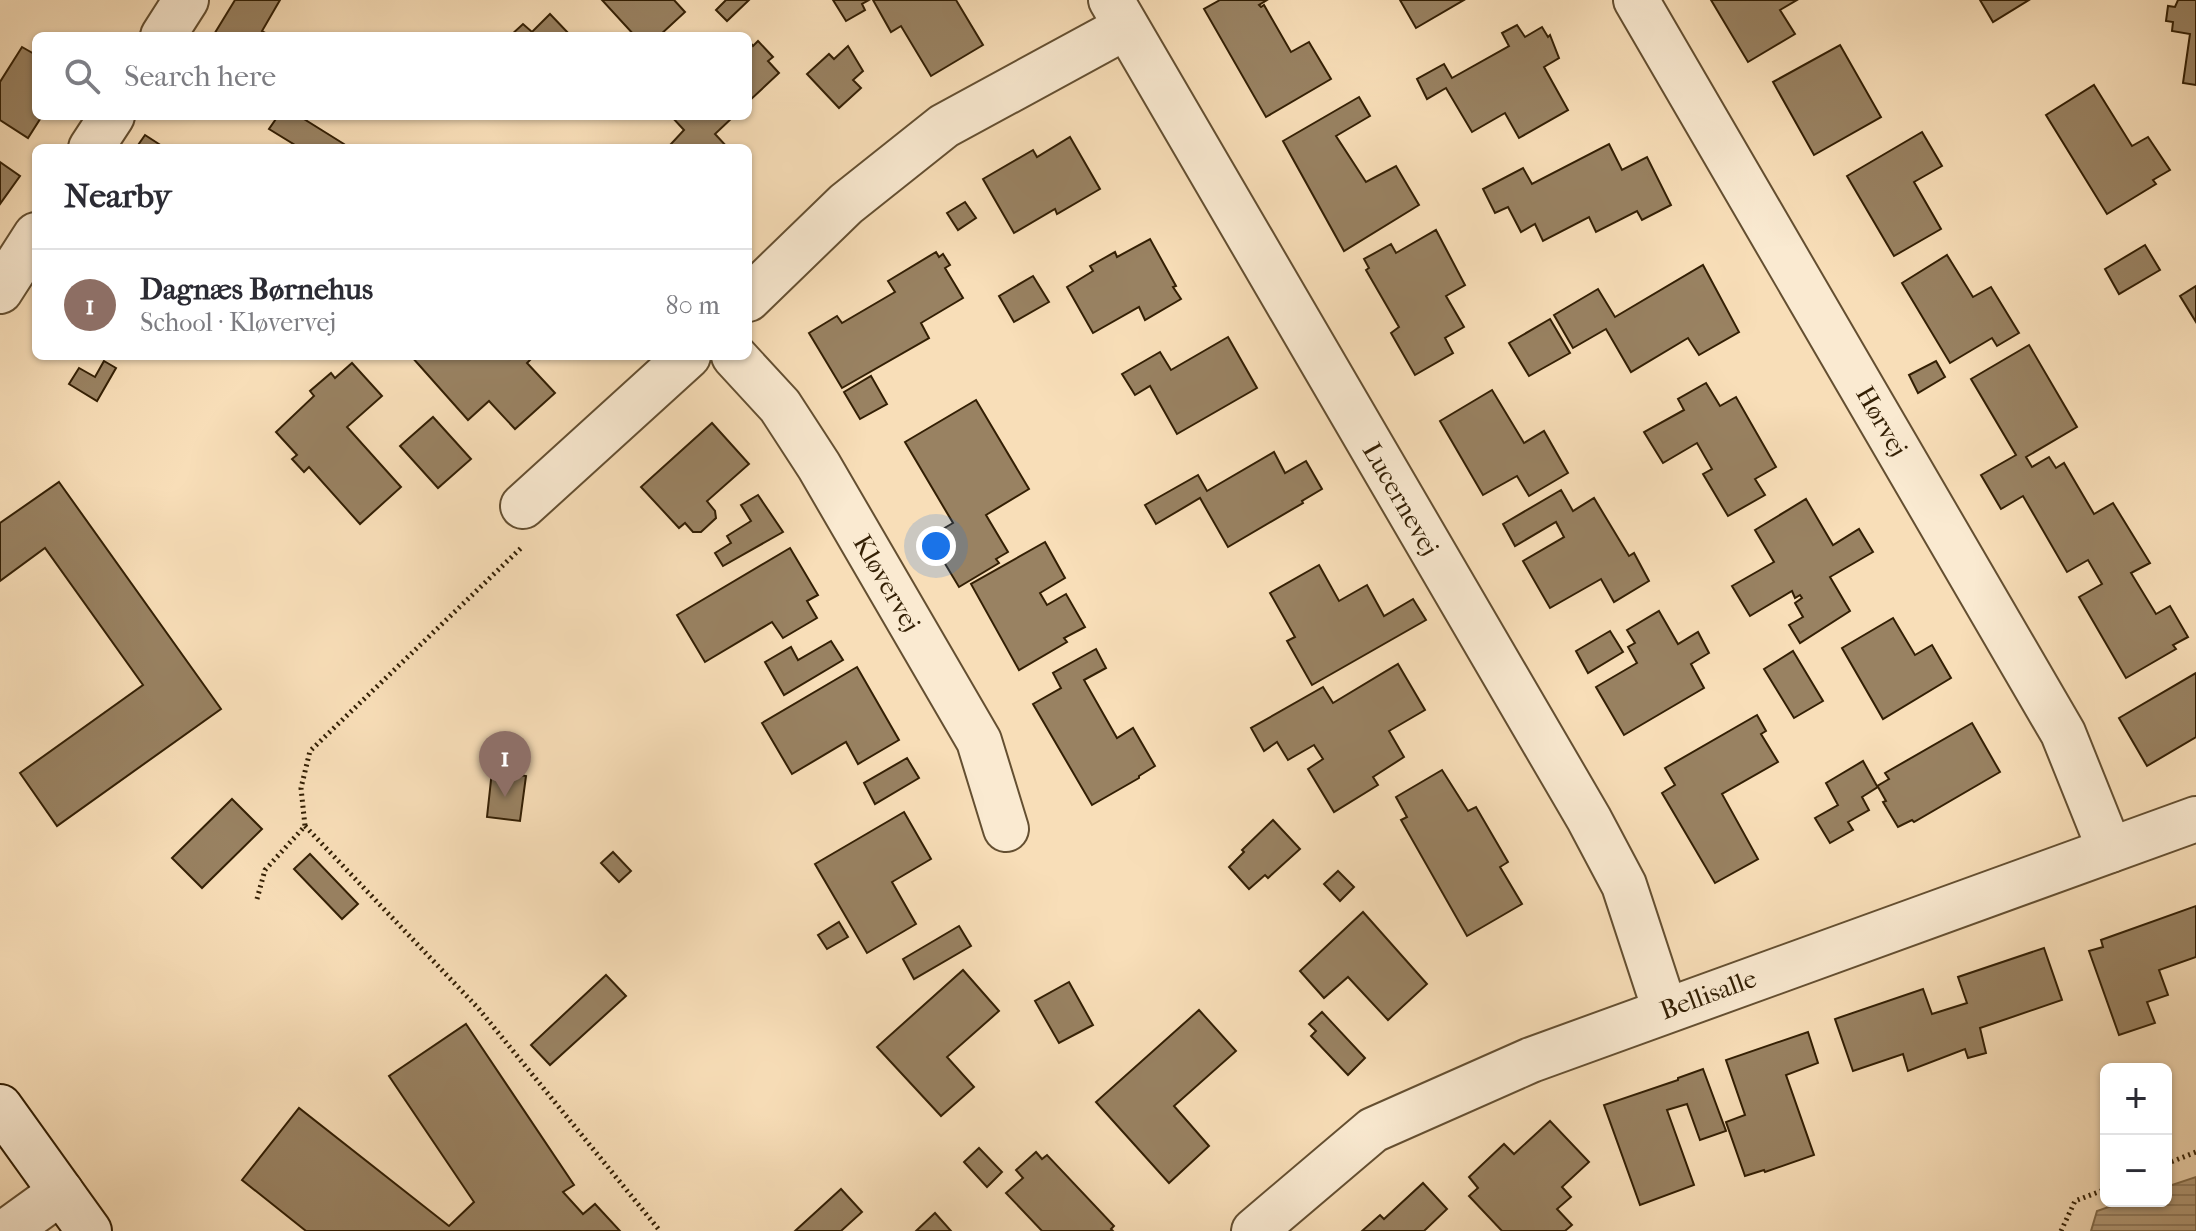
<!DOCTYPE html>
<html lang="en">
<head>
<meta charset="utf-8">
<style>
	body { margin:0; font-family:"IM FELL French Canon",serif; background:#f7f7f7; color:#2b2b33 }
	.controls { position:absolute; right:24px; bottom:24px; display:grid; overflow:hidden; border-radius:12px; box-shadow:0 2px 6px #0004 }
	.controls button { width:72px; height:72px; display:grid; place-items:center; padding:0; border:0; border-bottom:2px solid #e1e1e2; background:#fff; color:#2b2b33; font:40px sans-serif }
	.you { position:absolute; left:936px; top:546px; width:28px; height:28px; margin:-20px; border:6px solid #fff; border-radius:50%; background:#1a73e8; box-shadow:0 0 0 12px #1a73e833 }
	.badge { display:grid; place-items:center; width:52px; height:52px; border-radius:50%; background:#1a73e8; color:#fff; font-size:26px; font-weight:700 }
	.pin { position:absolute; translate:-50% -66px; filter:drop-shadow(0 2px 4px #0008) }
	.pin::after { content:''; position:absolute; top:42px; width:28px; height:24px; background:inherit; clip-path:polygon(0 0,100% 0,50% 100%) }
	.list { margin:0; padding:0; list-style:none }
	h2 { display:flex; justify-content:space-between; align-items:center; height:104px; margin:0; padding:0 32px; font-size:34px }
	h2 small { font-size:26px; font-weight:400; color:#7c7c81 }
	.list li { display:grid; grid-template-columns:52px 1fr auto; gap:24px; align-items:center; box-sizing:border-box; height:112px; padding:0 32px; border-top:2px solid #e1e1e2 }
	.list b { display:block; font-size:30px; white-space:nowrap }
	.list p { margin:0; font-size:26px; white-space:nowrap; color:#7c7c81 }
	.list em { font-size:26px; font-style:normal; color:#7c7c81 }
	.icon { flex:none; width:44px; height:44px; fill:none; stroke:currentColor; stroke-width:2; stroke-linecap:round; stroke-linejoin:round }
	.map { position:relative; flex:none; width:2196px; height:1231px; overflow:hidden }
	.search { position:absolute; background:#fff; box-shadow:0 2px 6px #0004; left:32px; top:32px; width:720px; height:88px; display:flex; align-items:center; gap:20px; box-sizing:border-box; padding:0 28px; border-radius:12px; color:#7c7c81; font-size:30px }
	.panel { position:absolute; background:#fff; box-shadow:0 2px 6px #0004; left:32px; top:144px; width:720px; height:216px; border-radius:12px }
	.map>svg:first-child { display:block }
</style>
</head>
<body>
<div class="map">
<svg width="2196" height="1231" viewBox="0 0 2196 1231">
	<defs>
		<pattern id="water-rules" width="6" height="5" patternUnits="userSpaceOnUse" patternTransform="scale(2)"><rect width="6" height="5" fill="#b59d7b"/><path d="M0 2.5h6" fill="none" stroke="#947f63"/></pattern>
	</defs>
	<rect width="100%" height="100%" fill="#f8deb8"/>
	<filter id="stains"><feTurbulence type="fractalNoise" baseFrequency=".0025" numOctaves="4"/><feColorMatrix values="0 0 0 0 .2 0 0 0 0 .09 0 0 0 0 .02 0 0 0 .5 -.17"/></filter>
	<radialGradient id="worn" r=".72"><stop offset=".6" stop-color="#630" stop-opacity="0"/><stop offset="1" stop-color="#630" stop-opacity=".3"/></radialGradient>
	<path fill="url(#water-rules)" stroke="#816b4b" stroke-width="2" d="M2196,1177V1231H2091L2097,1211L2126,1201H2166V1187Z"/>
	<g fill="#998262" stroke="#331f04" stroke-width="2">
		<path d="M235,0H280L262,31L271,36H213Z"/>
		<path d="M602,0H674L685,12L659,36H635Z"/>
		<path d="M726,0H749L727,21L716,10Z"/>
		<path d="M833,0H869L862,4L865,10L846,21Z"/>
		<path d="M873,0H956L983,45L931,76L901,26L891,32Z"/>
		<path d="M1220,0H1267L1259,5L1261,7L1264,5L1291,52L1309,42L1331,79L1266,117L1204,9Z"/>
		<path d="M1400,0H1464L1416,28Z"/>
		<path d="M1711,0H1797L1780,10L1795,34L1748,62Z"/>
		<path d="M1980,0H2029L1993,22Z"/>
		<path d="M2178,0H2196V85L2183,83L2190,34L2172,31L2173,22L2166,21L2168,6L2175,7Z"/>
		<path d="M550,14L571,36H510L523,24L532,32Z"/>
		<path d="M1517,25L1525,37L1542,27L1548,37L1550,35L1559,58L1544,67L1568,110L1519,138L1505,113L1472,132L1446,88L1427,99L1417,79L1444,64L1452,78L1509,46L1502,33Z"/>
		<path d="M748,40L753,46L758,41L773,57L768,61L779,73L748,102Z"/>
		<path d="M1840,45L1881,117L1814,155L1773,82Z"/>
		<path d="M848,46L863,71L853,80L861,88L839,108L807,74L829,54L834,59Z"/>
		<path d="M22,47L36,55V116H42L28,138L0,120V82Z"/>
		<path d="M2094,85L2132,146L2148,137L2170,170L2153,180L2156,184L2107,214L2046,115Z"/>
		<path d="M1359,97L1370,116L1336,136L1366,182L1396,166L1419,205L1344,251L1283,141Z"/>
		<path d="M278,116H299L344,144L342,148H300L269,129Z"/>
		<path d="M671,116H734L715,134L728,148H675L671,144L684,130Z"/>
		<path d="M1922,132L1942,166L1914,182L1941,229L1894,256L1847,176Z"/>
		<path d="M145,135L165,148H136Z"/>
		<path d="M1070,137L1100,189L1057,214L1055,209L1014,233L983,179L1033,150L1037,157Z"/>
		<path d="M1609,144L1622,170L1647,157L1671,205L1642,220L1637,211L1596,232L1589,217L1543,241L1535,224L1521,232L1508,207L1495,213L1483,189L1523,168L1532,184Z"/>
		<path d="M0,162L20,176L0,204Z"/>
		<path d="M965,202L976,218L958,230L947,213Z"/>
		<path d="M1436,230L1465,285L1446,296L1464,327L1445,338L1453,353L1415,375L1391,333L1399,327L1366,270L1369,268L1364,259L1391,244L1396,253Z"/>
		<path d="M1150,239L1176,286L1173,287L1181,299L1145,320L1139,307L1093,333L1067,287L1093,271L1090,266L1115,252L1117,257Z"/>
		<path d="M2145,245L2160,270L2119,294L2105,269Z"/>
		<path d="M936,252L939,257L943,254L950,265L945,268L963,298L921,323L929,338L842,388L809,333L837,316L842,323L895,292L888,281Z"/>
		<path d="M1947,255L1973,297L1991,287L2019,333L1997,346L1992,338L1950,363L1902,283Z"/>
		<path d="M1703,265L1739,332L1699,355L1688,338L1631,372L1606,329L1573,348L1554,315L1598,289L1615,317Z"/>
		<path d="M1033,276L1049,302L1014,322L999,296Z"/>
		<path d="M2196,286V322L2180,296Z"/>
		<path d="M1550,319L1570,353L1529,376L1509,343Z"/>
		<path d="M1228,337L1257,388L1177,434L1150,386L1135,395L1122,374L1160,352L1171,370Z"/>
		<path d="M2029,345L2077,427L2026,457L2032,467L2049,457L2056,468L2064,463L2094,514L2113,503L2150,563L2131,573L2156,614L2170,606L2188,637L2173,645L2176,649L2126,678L2079,597L2102,584L2088,560L2067,572L2023,496L2001,509L1981,475L2016,455L1971,379Z"/>
		<path d="M411,356H534L527,363L555,393L515,429L489,401L468,420Z"/>
		<path d="M104,361L116,368L97,401L69,384L79,368L95,377Z"/>
		<path d="M1936,361L1945,377L1918,393L1909,375Z"/>
		<path d="M352,363L382,396L347,427L401,487L360,524L309,467L304,472L292,459L297,455L276,432L314,396L310,391L331,373L335,378Z"/>
		<path d="M871,376L887,404L860,419L844,392Z"/>
		<path d="M1706,383L1720,406L1736,397L1776,467L1755,479L1765,495L1728,516L1703,474L1712,469L1697,443L1663,463L1644,432L1684,410L1678,399Z"/>
		<path d="M1492,390L1524,443L1544,431L1568,473L1529,496L1517,476L1483,495L1440,421Z"/>
		<path d="M976,400L1029,489L986,515L1008,552L996,559L999,563L959,587L929,537L953,523L905,442Z"/>
		<path d="M433,417L471,459L438,488L400,446Z"/>
		<path d="M712,423L749,464L707,501L715,511L716,518L701,532H693L685,523L679,528L641,487Z"/>
		<path d="M1274,452L1285,473L1306,461L1322,489L1302,501L1303,503L1228,547L1200,498L1156,524L1145,505L1198,475L1207,491Z"/>
		<path d="M59,482L221,709L57,826L20,773L143,685L45,548L0,581V523Z"/>
		<path d="M1561,490L1573,511L1594,498L1629,556L1634,553L1649,581L1614,602L1601,579L1550,608L1523,561L1564,537L1556,522L1515,546L1503,524Z"/>
		<path d="M758,495L783,532L723,566L715,553L731,543L727,536L751,521L741,505Z"/>
		<path d="M1806,499L1833,545L1859,529L1873,552L1830,577L1850,611L1800,643L1789,625L1803,617L1795,603L1802,598L1800,595L1795,598L1792,591L1750,616L1732,586L1774,562L1755,530Z"/>
		<path d="M1045,542L1065,578L1040,593L1047,605L1066,594L1085,627L1064,638L1067,642L1019,670L971,584Z"/>
		<path d="M790,548L818,595L807,601L817,618L783,638L772,622L705,662L677,615Z"/>
		<path d="M1319,565L1339,601L1367,585L1384,616L1413,599L1426,620L1312,685L1287,641L1295,637L1270,593Z"/>
		<path d="M1659,611L1678,644L1698,632L1709,653L1691,664L1704,688L1624,735L1596,687L1637,663L1628,647L1635,643L1627,630Z"/>
		<path d="M1893,618L1915,655L1932,645L1951,678L1883,719L1842,648Z"/>
		<path d="M1610,631L1623,652L1588,673L1576,651Z"/>
		<path d="M831,641L843,660L784,695L765,662L791,647L798,660Z"/>
		<path d="M1096,649L1106,668L1084,680L1117,738L1133,728L1155,766L1139,776V778L1092,805L1033,704L1061,688L1053,673Z"/>
		<path d="M1793,651L1823,701L1794,718L1764,669Z"/>
		<path d="M1398,664L1425,710L1389,731L1404,757L1373,777L1378,785L1334,812L1308,769L1323,759L1314,745L1288,760L1277,742L1264,751L1251,728L1323,687L1333,703Z"/>
		<path d="M857,667L899,740L858,764L846,742L792,774L762,723Z"/>
		<path d="M2196,673V737L2147,766L2119,718Z"/>
		<path d="M1757,715L1766,731L1761,734L1778,762L1722,794L1758,859L1715,883L1662,793L1675,785L1665,768Z"/>
		<path d="M1972,723L2000,772L1914,822L1912,820L1898,827L1883,802L1886,801L1878,787L1862,797L1869,810L1848,822L1853,830L1830,843L1815,818L1838,805L1826,783L1863,761L1877,786L1889,779L1885,773Z"/>
		<path d="M907,758L919,778L875,804L864,783Z"/>
		<path d="M1442,770L1468,811L1476,807L1508,862L1500,867L1522,904L1467,936L1401,820L1407,817L1396,797Z"/>
		<path d="M492,771L526,776L520,821L487,817Z"/>
		<path d="M232,799L262,829L202,888L172,858Z"/>
		<path d="M904,812L931,859L892,882L916,924L867,953L815,864Z"/>
		<path d="M1273,820L1300,849L1268,878L1265,875L1249,889L1229,867L1244,852L1242,850Z"/>
		<path d="M613,852L631,871L619,882L601,863Z"/>
		<path d="M310,854L358,904L342,919L294,869Z"/>
		<path d="M1338,871L1354,887L1340,901L1324,884Z"/>
		<path d="M2196,906V957L2159,970L2168,995L2147,1002L2155,1023L2119,1035L2089,951L2103,947L2101,940Z"/>
		<path d="M1363,912L1427,984L1388,1020L1348,977L1324,998L1300,971Z"/>
		<path d="M839,922L848,937L827,949L818,935Z"/>
		<path d="M959,926L971,946L914,979L903,959Z"/>
		<path d="M2044,948L2062,1000L1980,1028L1986,1053L1968,1058L1965,1049L1908,1071L1903,1054L1853,1071L1835,1019L1923,989L1932,1014L1967,1003L1958,977Z"/>
		<path d="M963,970L999,1011L947,1057L974,1087L941,1116L877,1047Z"/>
		<path d="M606,975L626,996L550,1065L531,1045Z"/>
		<path d="M1069,982L1093,1025L1059,1043L1035,1001Z"/>
		<path d="M1199,1010L1236,1051L1174,1106L1209,1146L1169,1183L1096,1102Z"/>
		<path d="M1322,1012L1365,1058L1348,1075L1311,1036L1316,1031L1309,1024Z"/>
		<path d="M466,1024L574,1185L563,1192L583,1214L595,1204L620,1231H306L242,1180L299,1108L449,1226L474,1202L389,1076Z"/>
		<path d="M1808,1032L1818,1063L1786,1075L1814,1155L1765,1172L1764,1170L1745,1176L1726,1122L1745,1115L1726,1060Z"/>
		<path d="M1703,1069L1726,1131L1700,1140L1687,1104L1667,1110L1694,1185L1640,1205L1604,1105L1678,1080V1078Z"/>
		<path d="M1550,1121L1589,1162L1562,1187L1571,1197L1557,1209L1572,1225L1565,1231H1502L1469,1196L1478,1188L1469,1177L1504,1144L1514,1154Z"/>
		<path d="M979,1148L1002,1172L987,1187L964,1162Z"/>
		<path d="M1036,1152L1042,1159L1047,1155L1114,1226L1111,1229L1113,1231H1042L1006,1193L1023,1178L1016,1170Z"/>
		<path d="M1423,1183L1447,1209L1424,1231H1362L1380,1215L1384,1219Z"/>
		<path d="M841,1189L862,1212L841,1231H795Z"/>
		<path d="M935,1213L951,1231H916Z"/>
	</g>
	<g fill="none" stroke-linecap="round" stroke-linejoin="round">
		<g stroke="#644f31" stroke-width="48">
			<g id="minor">
				<path d="M1111,0L1589,819L1624,885L1665,1010"/>
				<path d="M1636,0L2063,733L2110,850"/>
				<path d="M163,36L186,0"/>
				<path d="M91,148L112,116"/>
				<path d="M0,291L36,235"/>
				<path d="M748,299L846,204L944,126L1126,27"/>
				<path d="M734,356L780,406L819,466L979,741L1006,829"/>
				<path d="M523,506L688,356"/>
				<path d="M7,1231L61,1192"/>
				<path d="M1254,1231L1373,1130L1531,1060L2196,819"/>
			</g>
		</g>
		<g stroke="#331f04" stroke-width="48">
			<path id="secondary" d="M0,1107L89,1231"/>
		</g>
		<g stroke="#331f04" stroke-width="5" stroke-dasharray="2 4" stroke-linecap="butt">
			<path d="M305,826L478,1008L660,1231"/>
			<path d="M257,899L265,870L305,826L301,788L310,751L521,548"/>
			<path d="M2166,1164L2196,1152"/>
			<path d="M2061,1231L2075,1201L2106,1189"/>
		</g>
		<use href="#minor" stroke="#faead1" stroke-width="44"/>
		<use href="#secondary" stroke="#faead1" stroke-width="44"/>
	</g>
	<g text-anchor="middle" stroke-width="6" stroke-linejoin="round" paint-order="stroke">
		<g font-size="26" fill="#331f04" stroke="#faead1">
			<text transform="translate(1882 421) rotate(60)" y="9">Hørvej</text>
			<text transform="translate(1401 499) rotate(60)" y="9">Lucernevej</text>
			<text transform="translate(887 583) rotate(60)" y="9">Kløvervej</text>
			<text transform="translate(1708 994) rotate(-20)" y="9">Bellisalle</text>
		</g>
	</g>
	<rect width="100%" height="100%" filter="url(#stains)"/>
	<rect width="100%" height="100%" fill="url(#worn)"/>
</svg>
<div class="controls">
<button>+</button>
<button>−</button>
</div>
<div class="you"></div>
<div class="pin badge" style="left:505px;top:797px;background:#8d6e63">1</div>
<div class="search"><svg class="icon" aria-label="search" viewBox="0 0 24 24"><circle cx="10" cy="10" r="6"/><path d="M15 15l6 6"/></svg>Search here</div>
<section class="panel">
<h2>Nearby<small></small></h2>
<ul class="list">
<li><span class="badge" style="background:#8d6e63">1</span><div><b>Dagnæs Børnehus</b><p>School · Kløvervej</p></div><em>80 m</em></li>
</ul>
</section>
</div>
</body>
</html>
